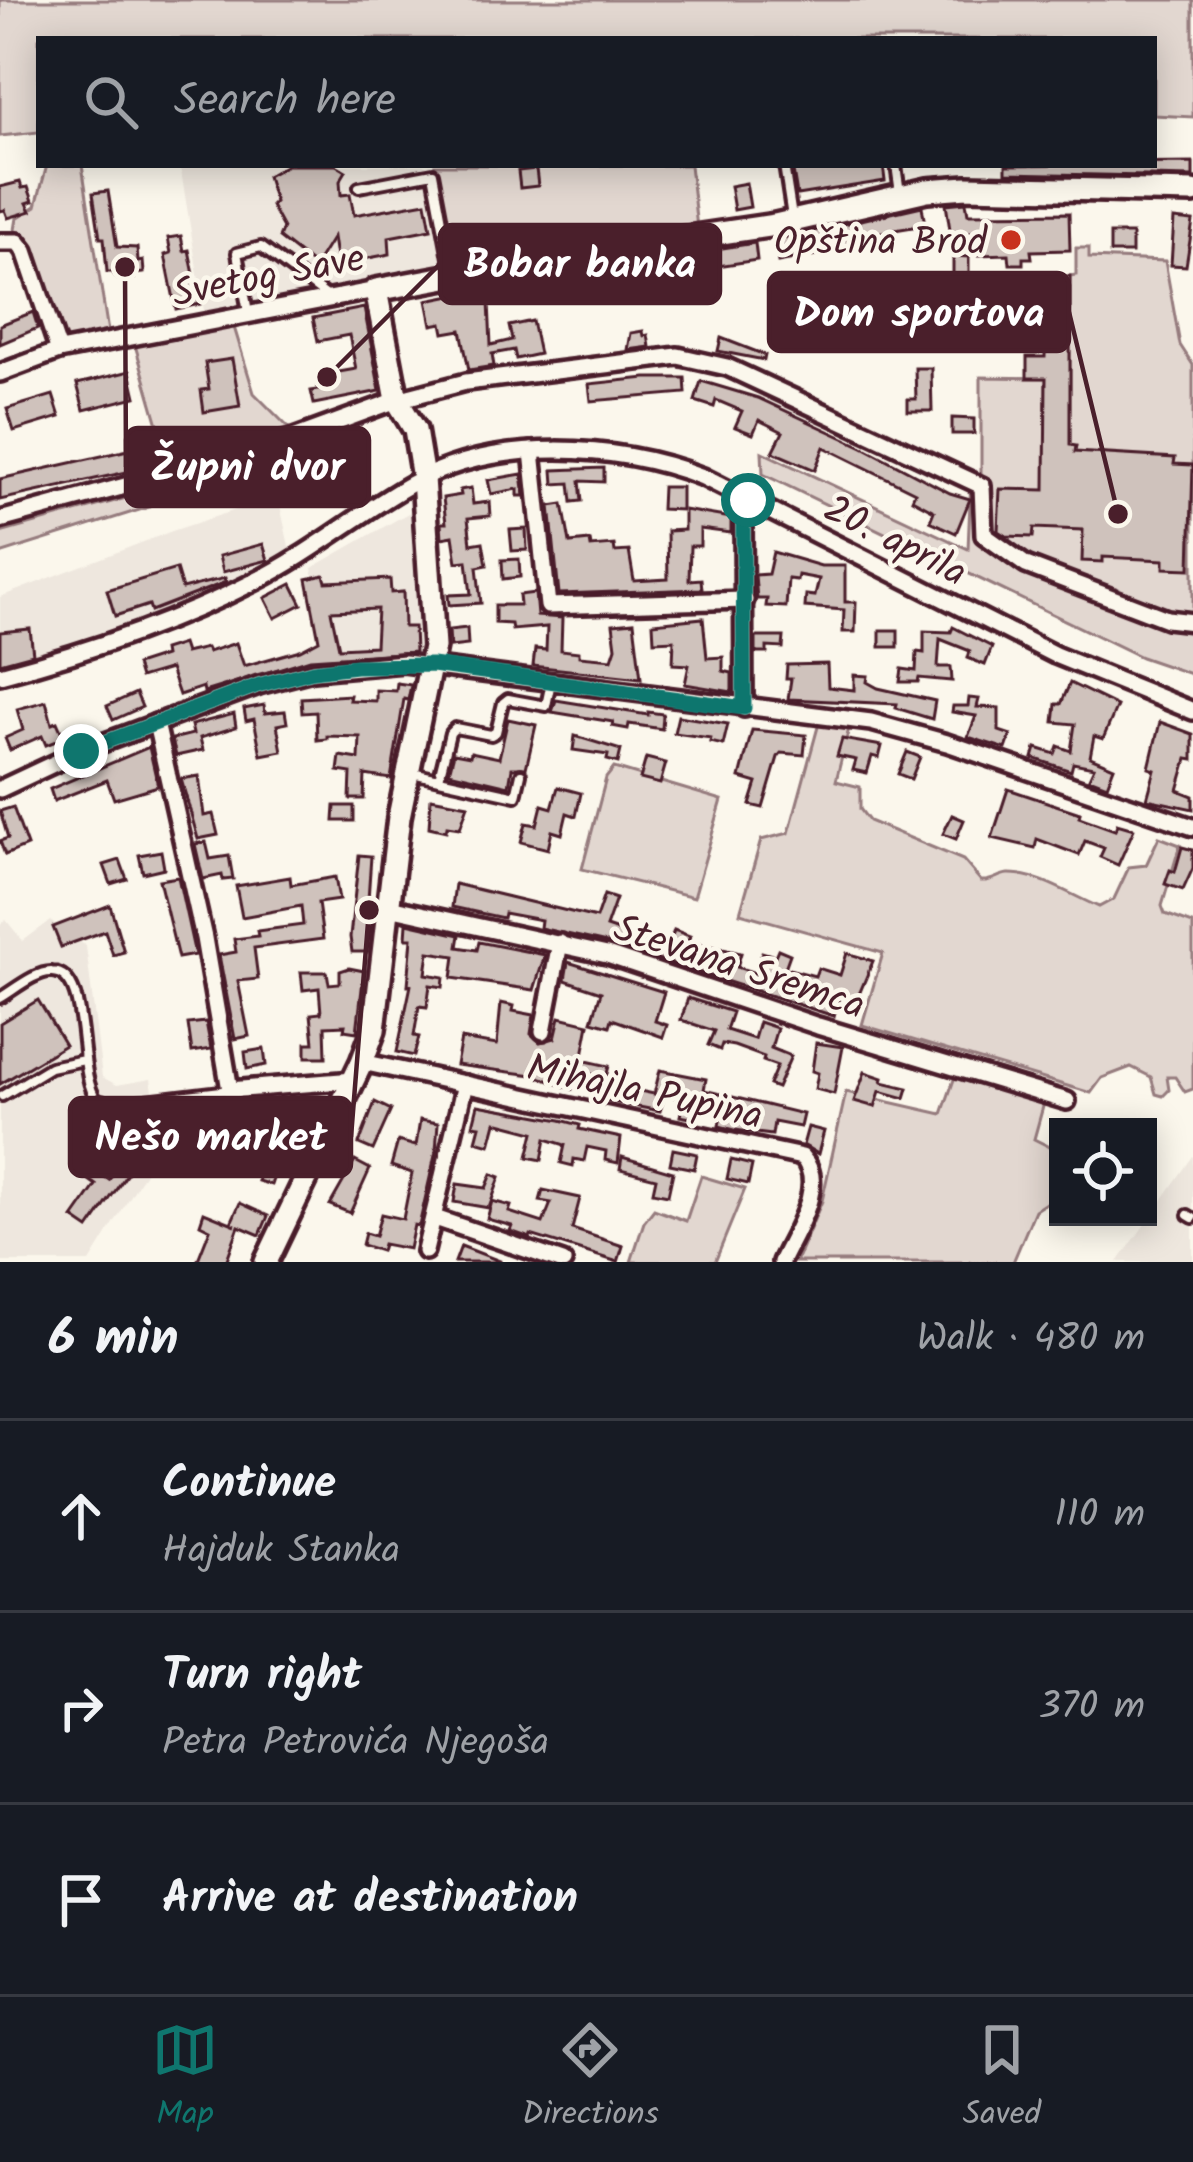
<!DOCTYPE html>
<html lang="en">
<head>
<meta charset="utf-8">
<style>
	body { margin:0; font-family:Kalam,sans-serif; background:#242831; color:#f1f3f6 }
	.controls { position:absolute; right:36px; bottom:36px; display:grid; overflow:hidden; border-radius:0px; box-shadow:0 6px 30px #0003 }
	.controls button { width:108px; height:108px; display:grid; place-items:center; padding:0; border:0; border-bottom:3px solid #363941; background:#171b24; color:#f1f3f6; font:60px sans-serif }
	.stop { position:absolute; width:36px; height:36px; margin:-27px; border:9px solid #0f766e; border-radius:50%; background:#fff }
	.stop.end { background:#0f766e; border-color:#fff; box-shadow:0 3px 12px #0008 }
	.list { margin:0; padding:0; list-style:none }
	h2 { display:flex; justify-content:space-between; align-items:center; height:156px; margin:0; padding:0 48px; font-size:51px }
	h2 small { font-size:39px; font-weight:400; color:#9ea1a6 }
	.list li { display:grid; grid-template-columns:78px 1fr auto; gap:36px; align-items:center; box-sizing:border-box; height:192px; padding:0 48px; border-top:3px solid #363941 }
	.list b { display:block; font-size:45px; white-space:nowrap }
	.list p { margin:0; font-size:39px; white-space:nowrap; color:#9ea1a6 }
	.list em { font-size:39px; font-style:normal; color:#9ea1a6 }
	.icon { flex:none; width:66px; height:66px; fill:none; stroke:currentColor; stroke-width:2; stroke-linecap:round; stroke-linejoin:round }
	.map { position:relative; flex:none; width:1193px; height:1262px; overflow:hidden }
	.search { position:absolute; background:#171b24; box-shadow:0 6px 30px #0003; left:36px; right:36px; top:36px; height:132px; display:flex; align-items:center; gap:30px; box-sizing:border-box; padding:0 42px; border-radius:0px; color:#9ea1a6; font-size:45px }
	.sheet { height:732px; background:#171b24 }
	nav { display:flex; justify-content:space-around; align-items:center; box-sizing:border-box; height:168px; border-top:3px solid #363941; background:#171b24; font-size:33px; color:#9ea1a6 }
	nav a { display:grid; justify-items:center; gap:6px }
	nav .on { color:#0f766e }
	.map>svg:first-child { display:block }
</style>
</head>
<body>
<div class="map">
<svg width="1193" height="1262" viewBox="0 0 1193 1262">
	<rect width="100%" height="100%" fill="#fbf7ec"/>
	<filter id="ink" filterUnits="userSpaceOnUse"><feTurbulence type="fractalNoise" baseFrequency=".00833" numOctaves="2"/><feDisplacementMap in="SourceGraphic" scale="24" xChannelSelector="R" yChannelSelector="G"/><feConvolveMatrix kernelMatrix="1 2 1 2 8 2 1 2 1" color-interpolation-filters="sRGB"/></filter>
	<g filter="url(#ink)">
		<g fill="#eee7de">
			<path d="M180,165H426L446,269L204,311Z"/>
			<path d="M278,496L290,551L189,602L105,636L0,667V597L172,531Z"/>
			<path d="M417,508L426,647L422,652L338,656L323,619L312,568Z"/>
			<path d="M6,920L23,941L50,921L86,946L102,1077L117,1085L151,1079L156,1109L146,1171L90,1262H0V925Z"/>
			<path d="M1193,1156V1262H1118L1160,1203Z"/>
		</g>
		<g fill="#e2d7d0" stroke="#967b7e" stroke-width="3">
			<path d="M0,0H1193V117L1154,115V39H39V132L0,136Z"/>
			<path d="M47,165H82L108,332L70,342L58,336L29,242L24,237L14,236L17,218L36,206Z"/>
			<path d="M435,165H690L697,228L585,238L462,262L451,248Z"/>
			<path d="M1076,248H1089V258L1165,261L1180,345L1193,365V675L1141,657L763,474L762,452L968,549L971,477L981,478V377L1046,378V469L1070,445V276L1076,275Z"/>
			<path d="M234,327L254,393L289,428L170,466L135,345Z"/>
			<path d="M144,493L149,507L0,554V533Z"/>
			<path d="M819,723L849,728L836,781L860,787V809L869,821L963,860L981,881C992,882 998,875 1008,874C1038,873 1072,896 1099,907L1114,899L1129,867L1146,865L1159,837L1180,845L1162,906L1165,914L1193,924V1089L1185,1092L1175,1077H1167L1169,1090L1163,1096L1156,1094L1151,1077L1131,1067L1102,1078L1091,1093L862,1025L883,953L740,913L761,840L789,833Z"/>
			<path d="M614,768L722,800L694,897L582,869L606,778Z"/>
			<path d="M959,1065L1047,1092L1034,1139L1058,1151V1178L1049,1201L1035,1210L1013,1262H796L822,1201L846,1092L942,1114Z"/>
			<path d="M701,1176L745,1189L715,1262H631L644,1222L654,1209L686,1221Z"/>
		</g>
		<g fill="#cfc2bc" stroke="#4a1f2b" stroke-width="3" fill-rule="evenodd">
			<path d="M1193,163V177L1006,173V165Z"/>
			<path d="M287,165H336L346,171L340,181L341,195L350,194L354,215L426,202L431,229L389,237L390,254L337,264L333,237L315,266L279,238L283,228L271,206L275,202L267,176Z"/>
			<path d="M792,165H883L885,181L797,195Z"/>
			<path d="M536,169L538,186L520,188L518,171Z"/>
			<path d="M20,182L22,188L28,187L33,201L27,203L31,211L8,218L5,210L0,211V187Z"/>
			<path d="M746,183L750,207L734,210L730,186Z"/>
			<path d="M108,191L117,247L137,248L138,262L143,261L144,273L133,274L134,278L118,279L112,272H107L104,238H100L93,193Z"/>
			<path d="M966,202L968,214L1069,213L1070,250L1031,251L1032,258H1023V264H1010L1009,254L978,255L977,232L951,236L946,204Z"/>
			<path d="M922,206L925,225L858,236L860,247L778,262L774,240Z"/>
			<path d="M1174,219L1193,221L1186,266L1171,265Z"/>
			<rect x="1110" y="234" width="22" height="19"/>
			<path d="M181,236L184,251L189,250L200,304L176,309L165,255L171,253L168,238Z"/>
			<path d="M755,243L757,260L711,267L714,290L699,292L696,268L512,299L509,281Z"/>
			<path d="M953,256L969,257V276L953,275Z"/>
			<path d="M1047,276H1070V445L1076,446L1075,452L1175,458L1174,464L1193,465L1190,569L1164,568V560L1103,557V562L1082,561L1083,530L1034,528L1033,537L1006,536L998,531L1000,489L1045,490L1046,378H1027V357H1045Z"/>
			<path d="M482,289L484,300L489,302L491,345L512,340L509,326L532,321L539,354L516,359L514,350L492,354L494,366L469,370L461,330L444,333L442,323L432,325L427,300Z"/>
			<path d="M364,308L380,391L314,404L311,391L318,390L317,383L323,382L322,375L356,369L349,335L318,341L313,318Z"/>
			<path d="M33,312L38,328L0,344V325Z"/>
			<path d="M643,331L644,336L648,335L650,347L628,350L631,333Z"/>
			<path d="M794,334H810L811,352H794Z"/>
			<path d="M721,338L765,355L764,360L718,351Z"/>
			<path d="M232,359L240,406L204,412L201,390L209,389L205,363Z"/>
			<path d="M915,368H931L932,411H908V399H916Z"/>
			<path d="M130,371L136,397L84,410L77,384Z"/>
			<path d="M646,378H685L686,393L591,401L589,384Z"/>
			<path d="M701,381L758,398L863,447L950,493L970,499L956,533L930,521L934,511L912,499L915,492L824,447L815,470L773,452L783,432L759,420L753,434L735,427L742,411L716,400L714,407L695,401Z"/>
			<path d="M53,395L60,417L14,431L7,409Z"/>
			<path d="M952,418L974,419V434H952Z"/>
			<path d="M150,445L154,466L0,500V479Z"/>
			<path d="M604,468V482L580,481L582,501L572,502L570,483L554,484L553,470Z"/>
			<path d="M522,474L525,496H518V489L491,494L488,480Z"/>
			<path d="M662,487H681V510L661,509Z"/>
			<path d="M471,488L473,504L489,502L490,516L468,518L471,544L483,542L487,565L477,567L481,603L449,605L448,595L471,594L467,561L457,562L453,536L442,538L441,523H446L443,498L461,495L460,490Z"/>
			<path d="M563,504L570,543L590,541L591,547L614,545L615,552L629,551L634,581L668,579L667,531L684,530V510L731,518V533L700,529V546H690L689,580L701,579L702,589L559,594L550,506Z"/>
			<path d="M526,529L527,550L512,551L510,530Z"/>
			<path d="M263,544L268,560L223,572L219,556Z"/>
			<path d="M773,552L821,566H845V602H856L855,632H843L844,610L805,607L806,595L815,596L819,579L798,575L797,580L788,579L786,607L766,606L767,599H757L755,575L768,574Z"/>
			<path d="M519,559L520,577L503,579L502,560Z"/>
			<path d="M176,569L182,589L225,578L226,582L151,611L149,605L115,616L107,590Z"/>
			<path d="M324,575L326,582L390,579L391,593L403,592L404,627H414L415,652L310,659L204,692L203,687L179,695L170,669L140,678L136,665L164,656L163,650L182,644L185,653L206,648L208,652L236,643L244,666L300,650L319,640L307,579ZM377,609L375,646L339,648L331,611Z"/>
			<path d="M292,584L302,604L275,618L265,598Z"/>
			<path d="M535,593L537,616L562,618L561,650L579,652V656L612,659L616,647L613,624L634,622L641,678L533,666L535,649L546,650L547,627L512,630L511,624L495,623V605H520L519,595Z"/>
			<path d="M703,618L707,658L723,657V671L732,673V692L685,684L689,665L673,664L674,640L654,641L653,623Z"/>
			<path d="M953,627L992,647L985,665L968,658L970,651L940,639L938,667H951L952,681L919,678L918,682H900L902,669L916,671L917,652L924,653V631L951,632Z"/>
			<path d="M467,628L468,645L450,647L449,630Z"/>
			<path d="M30,629L33,654L0,663V632Z"/>
			<rect x="880" y="630" width="18" height="17"/>
			<path d="M756,637H784L783,648L767,647V653H756Z"/>
			<path d="M827,664L828,687L854,690V675L868,676L867,682L878,688L935,701L932,719L896,708L897,704L788,699L791,679H786L787,665Z"/>
			<path d="M397,683L411,685L408,700L404,699L391,779L365,775L364,799H350L351,773L338,771L340,756L359,759L360,737L327,736V739L317,740L316,712L302,713L301,698L350,695L349,700L376,701V690L396,691Z"/>
			<path d="M1070,683L1117,706L1103,739L1094,736L1090,757L1114,767L1107,785L1089,778L1094,767L1073,763L1071,771L1033,758L1036,748L1055,754L1058,746L1071,751L1075,724L1054,722L1056,704H1061Z"/>
			<path d="M136,693L142,707L113,720L107,706Z"/>
			<path d="M969,698L979,699L977,707L999,708V731L1011,735L1006,749L968,737L976,716L952,712L953,706H968Z"/>
			<path d="M556,700L648,715V712L663,714L662,729L629,724L628,729L612,726L613,722L552,712Z"/>
			<path d="M46,701L52,724L57,722L64,738L46,745L42,736L10,750L5,738L23,730L17,709Z"/>
			<path d="M264,705L265,713L285,711L287,723L277,725L282,751L261,755L254,719L246,721L244,709Z"/>
			<path d="M234,714L236,727L200,738L203,750L176,756L172,739L193,734L191,725Z"/>
			<path d="M678,716L728,724L723,745L710,742L711,738L674,733Z"/>
			<path d="M508,719L536,725L526,768H512L509,786L449,772L454,753L470,756L471,752L499,758Z"/>
			<path d="M1160,722L1193,734V760L1187,759L1178,790L1193,796V809L1147,799L1155,770L1149,768Z"/>
			<path d="M752,730L806,735L804,755L781,753L778,757L763,808L750,805L757,783L740,778Z"/>
			<path d="M575,736L621,750L618,763L607,760L608,755L573,750Z"/>
			<path d="M842,739L882,746L879,758L872,756L867,773L853,770L856,760L837,756Z"/>
			<path d="M149,747L158,786L114,799L107,780L54,801L50,789Z"/>
			<path d="M907,752L920,757L911,779L898,774Z"/>
			<path d="M646,758L666,763L660,784L640,779Z"/>
			<path d="M199,776L204,816L213,814L218,835L198,839L181,779Z"/>
			<path d="M558,787L581,793L576,816L567,813L562,834L552,831L548,849L521,842L526,823L537,825L542,805L552,808Z"/>
			<path d="M1008,789L1080,813L1079,817L1115,830L1117,824L1134,829L1118,865L1100,857L1104,848L1085,841L1079,855L1037,839L1035,848L992,838Z"/>
			<path d="M431,798L468,805L460,828L447,826L446,831L429,827Z"/>
			<path d="M335,806H354V821H334Z"/>
			<path d="M13,807L27,846L5,855L0,841L8,838L0,811Z"/>
			<path d="M952,815L964,820L956,839L943,834Z"/>
			<path d="M206,842L210,859L229,856L233,879L223,880L222,875L203,879L195,844Z"/>
			<path d="M1182,847L1193,850V868L1183,890L1165,884L1170,870L1175,872Z"/>
			<path d="M161,851L164,868L143,873L139,855Z"/>
			<path d="M359,855L371,856L368,900H373V906L367,952H352L350,937Z"/>
			<path d="M120,860L127,879L111,884L104,865Z"/>
			<path d="M178,877L195,955L178,958L159,880Z"/>
			<path d="M290,877L291,885L335,877L339,900L318,903L323,939L254,948L258,979L238,981L249,1036L235,1039L219,955L236,952L234,939L258,936L257,931L303,925L301,906L242,917L236,886Z"/>
			<path d="M455,884L596,918L604,895L616,899L606,927L668,948L674,930L690,936L688,941L741,953L737,967L755,973L762,952L775,956L778,949L790,954L785,968L815,976L818,968L840,975L847,953L873,961L857,999L840,993L834,1016L611,944L540,928L541,920L504,913L503,918L452,907Z"/>
			<path d="M110,905L124,952L113,955L105,931L61,947L53,927Z"/>
			<path d="M407,923L460,935L458,947L477,950L479,942L545,955L534,990L452,978L455,956L429,952L426,974L444,977L443,987L430,985L427,1007L419,1006L414,1036L419,1037L414,1056L397,1052L411,985H408L412,938H406Z"/>
			<path d="M568,962L664,992L655,1021L667,1025L663,1037L612,1019L610,1026L592,1021L601,992L565,980Z"/>
			<path d="M349,968L364,971L357,1032L344,1030L345,1025L325,1026L326,1057H306V1043H314L311,1014L321,1013L319,988L303,990L301,972H327L329,984L340,983V971Z"/>
			<path d="M688,998L732,1012L726,1030L754,1039L759,1022L777,1028L771,1048L791,1056L777,1088L769,1085L777,1066L763,1061L764,1057L734,1046L722,1044L720,1050L708,1045L714,1031L681,1020Z"/>
			<path d="M38,1000L65,1045L0,1084V1023Z"/>
			<path d="M501,1003L514,1006L513,1011L534,1015L531,1034L540,1042L555,1038L560,1017L589,1024L582,1060L609,1066L606,1077L576,1071L572,1089L533,1075L456,1065L461,1039L497,1045Z"/>
			<path d="M206,1022L211,1049L192,1052L188,1024Z"/>
			<path d="M816,1043L843,1047L834,1094L815,1089L818,1073L812,1071Z"/>
			<path d="M264,1049L266,1065L247,1069L245,1052Z"/>
			<path d="M660,1070L706,1079L704,1090L803,1114L800,1127L774,1122L772,1135L735,1130L719,1126L723,1104L700,1100L696,1119L680,1116L684,1099L665,1095L660,1111L597,1099L601,1083L654,1094Z"/>
			<path d="M865,1072L883,1078L882,1082L908,1088L905,1098L880,1091L875,1107L854,1101Z"/>
			<path d="M375,1102L391,1110L373,1150L359,1144Z"/>
			<path d="M478,1105L561,1120L580,1125L579,1129L621,1138L618,1163L605,1160L606,1151L587,1147L584,1161L574,1159L573,1166L561,1163L565,1145L546,1139L542,1160L528,1157L534,1132L496,1122L490,1145L476,1141L480,1126L473,1125Z"/>
			<path d="M293,1119L307,1128L287,1166L279,1161L271,1185L258,1181L264,1161L246,1157L251,1133L268,1137L270,1128L286,1131Z"/>
			<path d="M420,1120L438,1123L436,1151L419,1226L414,1225L409,1249L383,1244L381,1251L362,1245L365,1233L375,1236L381,1214L403,1219L412,1173L391,1166L398,1141L416,1146Z"/>
			<path d="M808,1127L824,1131L818,1154L803,1145Z"/>
			<path d="M673,1149L697,1154L694,1169L670,1164Z"/>
			<path d="M622,1157L673,1172L668,1195L653,1192L656,1178L620,1169Z"/>
			<path d="M124,1158L133,1165L89,1229L73,1218L96,1185L89,1180L96,1171L109,1180Z"/>
			<path d="M731,1160L752,1165L748,1184L727,1179Z"/>
			<path d="M355,1161L370,1169L350,1213L330,1205Z"/>
			<path d="M492,1174L500,1177L489,1208L454,1202L457,1184L486,1188Z"/>
			<path d="M543,1190L580,1198L572,1229L623,1246L618,1262L531,1235L530,1238L510,1231L512,1226L487,1219L492,1201L511,1206L509,1212L543,1223L551,1203L540,1201Z"/>
			<path d="M240,1203L268,1216L260,1235L239,1226L226,1262H197L210,1229L200,1224L204,1212L236,1225L231,1223Z"/>
			<path d="M461,1246L500,1261V1262H455Z"/>
		</g>
		<g fill="none" stroke-linecap="round" stroke-linejoin="round">
			<g stroke="#4a1f2b" stroke-width="16">
				<g id="lane">
					<path d="M784,165L792,217"/>
					<path d="M896,165L900,193"/>
					<path d="M359,187L433,173L452,274"/>
					<path d="M248,312L237,253L261,247L328,297"/>
					<path d="M412,773L516,796L521,774"/>
					<path d="M439,778L450,733L455,728L491,735L496,732L503,703L508,699L546,706L551,682"/>
					<path d="M0,998C14,990 36,971 52,972C92,973 75,1073 97,1100L112,1104L230,1090"/>
					<path d="M2,1096L50,1067L84,1060"/>
					<path d="M1188,1215L1193,1218"/>
				</g>
			</g>
			<g stroke="#4a1f2b" stroke-width="24">
				<g id="street">
					<path d="M0,242H18L25,251L59,351"/>
					<path d="M0,373L59,351L376,290"/>
					<path d="M532,451L548,606L745,600"/>
					<path d="M0,520L269,447L397,400L466,382L678,356L727,367L982,486L984,535L1026,565L1167,619L1193,622"/>
					<path d="M0,675C88,652 175,622 256,581C310,554 358,514 411,484C496,437 614,443 703,477L1055,655L1193,711"/>
					<path d="M744,708L743,515L748,500"/>
					<path d="M156,723L204,938L230,1090L354,1080"/>
					<path d="M0,789L81,751L259,685L313,671L404,663L871,722L947,743L1193,827"/>
					<path d="M389,907L607,955L818,1026L1067,1101"/>
					<path d="M543,1031L560,943"/>
					<path d="M362,1062L802,1157C828,1185 794,1233 781,1262"/>
					<path d="M435,1218L563,1262"/>
					<path d="M425,1251L465,1084"/>
				</g>
			</g>
			<g stroke="#4a1f2b" stroke-width="30">
				<path id="secondary" d="M266,1262L362,1062L374,1030L399,817L434,647L423,478L415,430L397,400L376,290L538,260L775,225L927,190L967,187L1193,192"/>
			</g>
			<use href="#lane" stroke="#fbf7ec" stroke-width="8"/>
			<use href="#street" stroke="#fbf7ec" stroke-width="15"/>
			<use href="#secondary" stroke="#fbf7ec" stroke-width="21"/>
		</g>
	</g>
	<g fill="none" stroke-linecap="round" stroke-linejoin="round" filter="url(#ink)">
		<path stroke="#0f766e" stroke-width="15" d="M81,751L259,685L313,671L356,666L432,665L744,708L743,514L748,500"/>
	</g>
	<circle fill="#c8321e" stroke="#fbf7ec" stroke-width="4.5" cx="1011" cy="240" r="12"/>
	<g text-anchor="middle" stroke-width="9" stroke-linejoin="round" paint-order="stroke">
		<g font-size="39" fill="#4a1f2b" stroke="#fbf7ec" text-anchor="end">
			<text x="987" y="254">Opština Brod</text>
		</g>
		<g font-size="39" fill="#4a1f2b" stroke="#fbf7ec">
			<text transform="translate(268 274) rotate(-11)" y="14">Svetog Save</text>
			<text transform="translate(896 539) rotate(27)" y="14">20. aprila</text>
			<text transform="translate(740 965) rotate(18)" y="14">Stevana Sremca</text>
			<text transform="translate(645 1090) rotate(12)" y="14">Mihajla Pupina</text>
		</g>
	</g>
	<path fill="none" stroke="#4a1f2b" stroke-width="4.5" d="M327 377L440 264M1118 514L1069 312M125 267L126 467M369 910L351 1137"/>
	<g fill="#4a1f2b" stroke="#fbf7ec" stroke-width="4.5">
		<circle cx="327" cy="377" r="12"/>
		<circle cx="1118" cy="514" r="12"/>
		<circle cx="125" cy="267" r="12"/>
		<circle cx="369" cy="910" r="12"/>
	</g>
	<g fill="#4a1f2b" stroke="#4a1f2b" stroke-width="4.5">
		<rect x="440" y="225" width="280" height="78" rx="12"/>
		<rect x="769" y="273" width="300" height="78" rx="12"/>
		<rect x="126" y="428" width="243" height="78" rx="12"/>
		<rect x="70" y="1098" width="281" height="78" rx="12"/>
	</g>
	<g font-size="42" text-anchor="middle" font-weight="bold" fill="#fff">
		<text x="580" y="278">Bobar banka</text>
		<text x="919" y="327">Dom sportova</text>
		<text x="247" y="481">Župni dvor</text>
		<text x="211" y="1151">Nešo market</text>
	</g>
</svg>
<div class="controls">
<button><svg class="icon" aria-label="locate" viewBox="0 0 24 24"><circle cx="12" cy="12" r="6"/><path d="M12 2v4M12 18v4M2 12h4M18 12h4"/></svg></button>
</div>
<div class="stop" style="left:748px;top:500px"></div>
<div class="stop end" style="left:81px;top:751px"></div>
<div class="search"><svg class="icon" aria-label="search" viewBox="0 0 24 24"><circle cx="10" cy="10" r="6"/><path d="M15 15l6 6"/></svg>Search here</div>
</div>
<section class="sheet">
<h2>6 min<small>Walk · 480 m</small></h2>
<ul class="list">
<li><svg class="icon" aria-label="ahead" viewBox="0 0 24 24"><path d="M12 20V5M6 11l6-6 6 6"/></svg><div><b>Continue</b><p>Hajduk Stanka</p></div><em>110 m</em></li>
<li><svg class="icon" aria-label="right" viewBox="0 0 24 24"><path d="M7 20v-9h11M14 6l5 5-5 5"/></svg><div><b>Turn right</b><p>Petra Petrovića Njegoša</p></div><em>370 m</em></li>
<li><svg class="icon" aria-label="arrive" viewBox="0 0 24 24"><path d="M6 21V4h12l-3 4 3 4H6"/></svg><div><b>Arrive at destination</b></div></li>
</ul>
</section>
<nav>
<a class="on"><svg class="icon" aria-label="map" viewBox="0 0 24 24"><path d="M3 6l6-2 6 2 6-2v14l-6 2-6-2-6 2zM9 4v14M15 6v14"/></svg>Map</a>
<a><svg class="icon" aria-label="directions" viewBox="0 0 24 24"><path d="M12 3l9 9-9 9-9-9zM9 14v-3h6M13 9l2 2-2 2"/></svg>Directions</a>
<a><svg class="icon" aria-label="saved" viewBox="0 0 24 24"><path d="M7 4h10v16l-5-4-5 4z"/></svg>Saved</a>
</nav>
</body>
</html>
